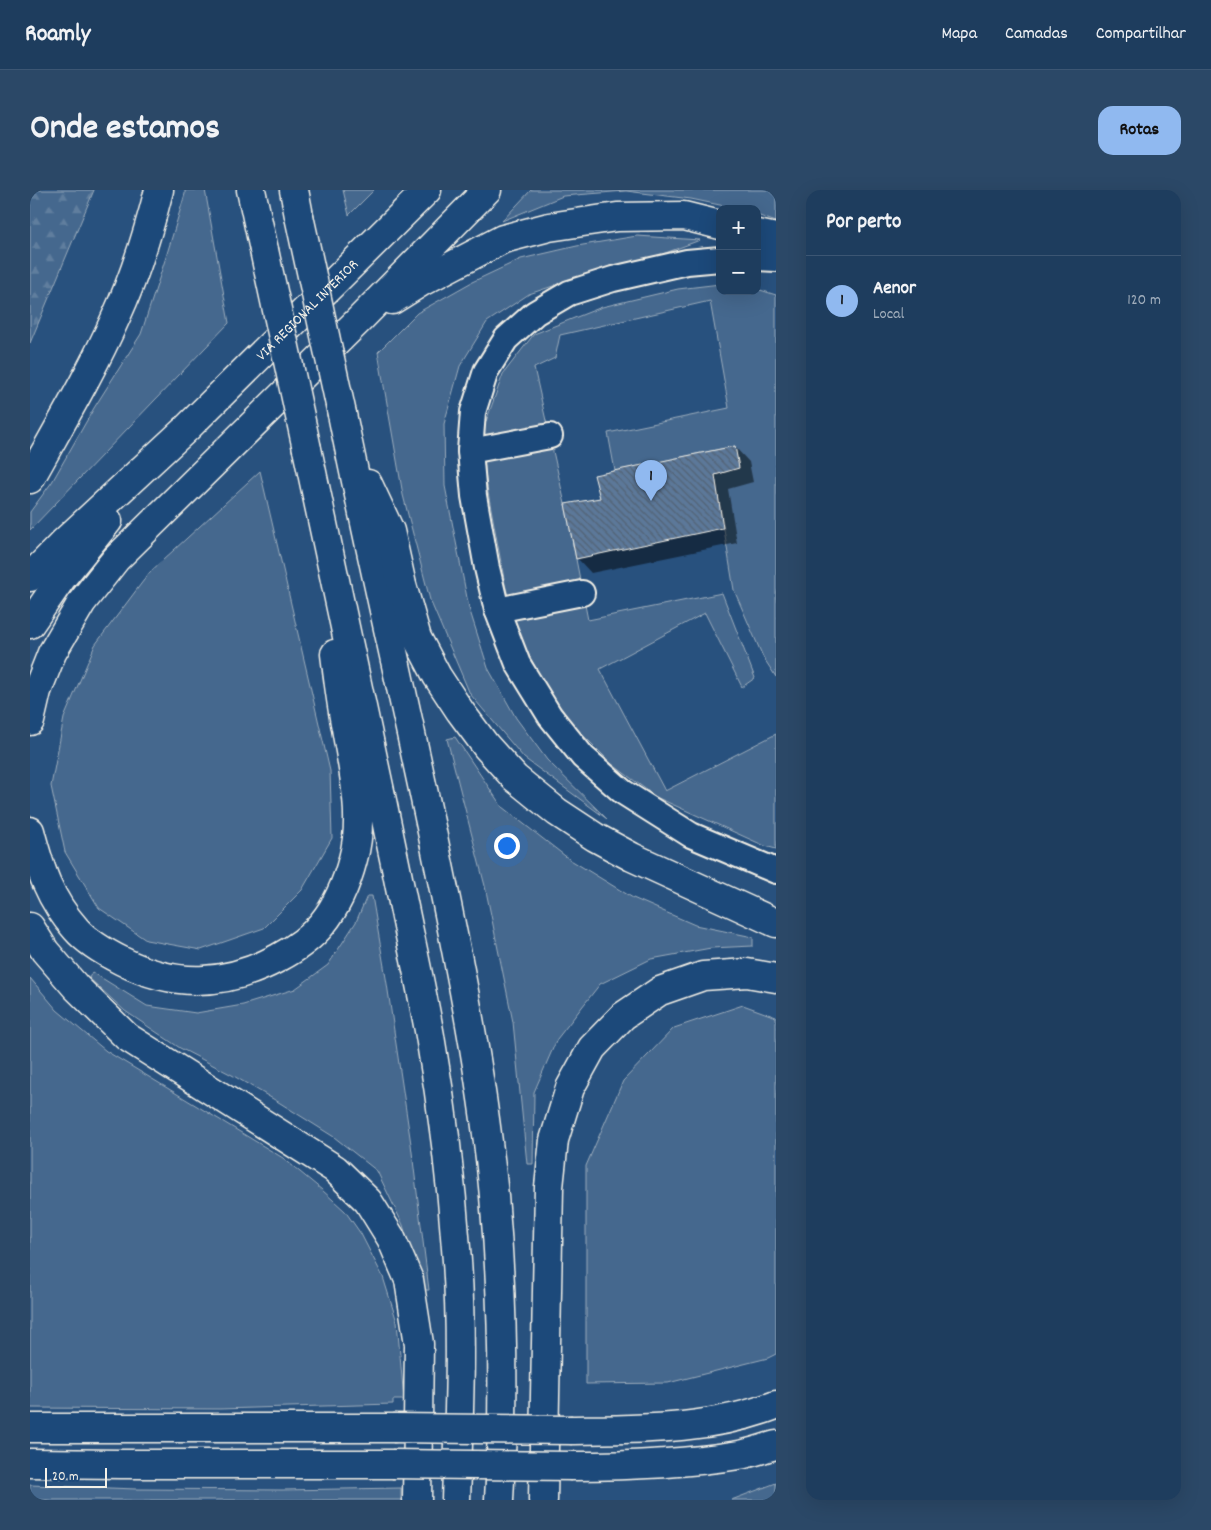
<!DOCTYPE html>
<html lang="pt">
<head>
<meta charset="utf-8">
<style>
	body { margin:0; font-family:Dekko,sans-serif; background:#2b4867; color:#f1f3f6 }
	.controls { position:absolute; right:15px; top:15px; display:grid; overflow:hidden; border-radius:10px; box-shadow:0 5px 20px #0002 }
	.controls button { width:45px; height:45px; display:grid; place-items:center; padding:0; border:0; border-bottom:1px solid #3c5673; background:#1e3d5e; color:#f1f3f6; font:25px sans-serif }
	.scale { position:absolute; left:15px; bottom:12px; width:62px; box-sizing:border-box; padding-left:5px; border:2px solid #f4f1e8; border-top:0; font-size:14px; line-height:18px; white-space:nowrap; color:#f4f1e8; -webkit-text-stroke:4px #1f4a7a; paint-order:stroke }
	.you { position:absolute; left:476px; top:655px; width:18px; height:18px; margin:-12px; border:4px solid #fff; border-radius:50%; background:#1a73e8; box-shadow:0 0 0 8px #1a73e833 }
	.badge { display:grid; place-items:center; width:32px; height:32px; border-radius:50%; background:#90b9f0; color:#111; font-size:16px; font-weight:700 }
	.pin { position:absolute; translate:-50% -41px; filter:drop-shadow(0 1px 2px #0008) }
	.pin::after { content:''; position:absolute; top:26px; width:18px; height:15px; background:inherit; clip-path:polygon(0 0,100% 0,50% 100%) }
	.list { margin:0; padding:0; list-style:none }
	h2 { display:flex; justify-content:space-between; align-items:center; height:65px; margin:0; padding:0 20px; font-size:21px }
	h2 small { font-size:16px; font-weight:400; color:#a1aebc }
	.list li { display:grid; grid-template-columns:32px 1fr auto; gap:15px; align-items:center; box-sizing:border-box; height:90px; padding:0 20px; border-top:1px solid #3c5673 }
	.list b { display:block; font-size:19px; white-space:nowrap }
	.list p { margin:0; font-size:16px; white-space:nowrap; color:#a1aebc }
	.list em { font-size:16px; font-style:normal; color:#a1aebc }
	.map { position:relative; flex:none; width:746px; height:1310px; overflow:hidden; border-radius:15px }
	header { display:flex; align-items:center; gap:30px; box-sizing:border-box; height:70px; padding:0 25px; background:#1e3d5e; border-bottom:1px solid #3c5673 }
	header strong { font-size:24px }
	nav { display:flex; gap:28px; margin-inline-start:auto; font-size:18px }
	.intro { display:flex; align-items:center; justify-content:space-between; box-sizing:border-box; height:120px; padding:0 30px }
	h1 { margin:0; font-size:35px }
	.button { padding:12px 22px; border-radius:15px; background:#90b9f0; color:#111; font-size:18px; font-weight:700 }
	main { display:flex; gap:30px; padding:0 30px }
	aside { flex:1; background:#1e3d5e; border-radius:15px; box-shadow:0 5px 20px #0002 }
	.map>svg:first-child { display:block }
</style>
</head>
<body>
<header>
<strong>Roamly</strong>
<nav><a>Mapa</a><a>Camadas</a><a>Compartilhar</a></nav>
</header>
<div class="intro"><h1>Onde estamos</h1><a class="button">Rotas</a></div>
<main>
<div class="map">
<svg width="746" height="1310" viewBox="0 0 746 1310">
	<defs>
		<pattern id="forest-firs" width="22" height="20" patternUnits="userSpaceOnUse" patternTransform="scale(1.25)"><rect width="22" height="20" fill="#45688e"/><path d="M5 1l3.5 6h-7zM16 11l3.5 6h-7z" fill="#607e9e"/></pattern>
		<pattern id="building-back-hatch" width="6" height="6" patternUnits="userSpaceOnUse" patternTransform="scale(1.25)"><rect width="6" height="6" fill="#5b7899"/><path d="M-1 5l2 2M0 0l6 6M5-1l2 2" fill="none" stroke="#536274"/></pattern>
	</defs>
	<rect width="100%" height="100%" fill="#28517e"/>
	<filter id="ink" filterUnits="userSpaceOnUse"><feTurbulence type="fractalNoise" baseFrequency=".02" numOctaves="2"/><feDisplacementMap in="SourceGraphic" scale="10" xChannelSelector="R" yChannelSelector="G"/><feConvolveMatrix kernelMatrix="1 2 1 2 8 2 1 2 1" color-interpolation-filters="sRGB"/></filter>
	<g filter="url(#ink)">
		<g fill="#45688e" stroke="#9cacbb">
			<path d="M155,0H175L199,133L0,340V322L22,292L64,218L111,144L136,67L155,4Z"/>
			<path d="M313,0H344L319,25Z"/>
			<path d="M501,0H738L746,7V32L727,25V19H709L661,9L596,1L533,6L472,31Z"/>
			<path d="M607,46L670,50L614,71L562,83L499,104L457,132L430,176L414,234L415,296L439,418L458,478L486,528L517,570L577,629L494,568L440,504L400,410L373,305L348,162L387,123L442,92L491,69L547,56Z"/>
			<path d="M690,94V101H727V99L746,105V487L733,467L704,400L685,285L709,278L705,256L585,281L578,243L699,218L680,111L530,145L525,168L504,178L535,314L558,430L692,403L725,488L712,497L675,423L570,479L635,601L746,544V659L735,656L626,607L582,574L543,535L512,490L487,442L475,394L455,286L454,237L473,184L504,144L572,117L648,99Z"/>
			<path d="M230,281L300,581L302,648L272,700L234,738L171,760L116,750L69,718L35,662L21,596L34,528L65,455L120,382Z"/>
			<path d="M425,547L472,617L539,669L603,708L665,735L723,747V756L681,758L621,769L570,794L527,849L504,902L503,974H497L483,832L455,696L417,549Z"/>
			<path d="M337,706H342L357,794L381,954L399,1100H392L373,1035L347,981L304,947L250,913L202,885L150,858L95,821L59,788L62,782L117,816L166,823L213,815L265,799L298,775L326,732Z"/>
			<path d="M0,788L27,820L76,861L253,968L292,1000L315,1021L331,1044L353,1087L367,1132L374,1210H363V1214L189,1219L0,1218Z"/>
			<path d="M713,815L746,827V1164L738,1168L638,1193L556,1194V976L593,891L644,838Z"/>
			<path d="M746,1293V1310H701L704,1309Z"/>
			<path d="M0,1295L106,1299L252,1300L371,1298V1310H0Z"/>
		</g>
		<path fill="url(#forest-firs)" stroke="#9cacbb" d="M0,0H64L0,153Z"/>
		<path fill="#0007" d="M705,257L719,272L723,292L698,299L707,353L561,383L547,368L571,309Z"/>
		<path fill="url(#building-back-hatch)" stroke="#f4f1e8" d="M705,256L709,278L685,285L693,338L546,369L535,314L570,308L564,285Z"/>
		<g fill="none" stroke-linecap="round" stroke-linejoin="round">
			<g stroke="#f4f1e8" stroke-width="28">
				<g id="minor">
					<path d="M727,68L746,69"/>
					<path d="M690,69L657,72L583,89L539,103L505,123L476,149L456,181L443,222L440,261L444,306L457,378L467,420L488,474L520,526L553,567L593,602L661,645L746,681"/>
					<path d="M440,261L520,246"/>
					<path d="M467,420L552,403"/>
				</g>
			</g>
			<g stroke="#f4f1e8" stroke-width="31">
				<g id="highway">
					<path d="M221,0L234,60"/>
					<path d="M264,0L269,26"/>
					<path d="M727,44L746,48"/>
					<path d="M362,110L391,92L473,49L519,37L587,27L654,26L690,35"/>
					<path d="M312,224C344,381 381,537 413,695C434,797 454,901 464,1006C473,1108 475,1207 469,1310"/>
					<path d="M277,259C307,398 337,538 366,678C377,734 390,790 400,846C412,916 421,987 426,1058C433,1142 429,1226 426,1310"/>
					<path d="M0,289C30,235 61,183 86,127C105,86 118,43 129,0"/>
					<path d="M338,294L360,341L372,395L387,448L407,486L430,521L456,556L485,588L527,622L565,647L602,667L746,733"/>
					<path id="s1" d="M0,387L34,352L157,238L397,0"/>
					<path d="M0,434L31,389L78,331"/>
					<path d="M0,531L7,501L22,463L52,412L86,369L329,130L457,0"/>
					<path d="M0,641C10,679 19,709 46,739C58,753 76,763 92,771C145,798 196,796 248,768C265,759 280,749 292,734C307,716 317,692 323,669C335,627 323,581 316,538C311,514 308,488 305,464"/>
					<path d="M0,737L15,761L46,797L97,847L305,979L338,1011L361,1048L379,1090L389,1154L387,1310"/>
					<path d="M0,1238H363"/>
					<path d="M542,1240C611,1239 681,1240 746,1215"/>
					<path d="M0,1273L91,1274H362"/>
					<path d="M542,1276C598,1276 653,1274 709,1265C721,1263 734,1258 746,1255"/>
					<path d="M513,1310L519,997L524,950L540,898L562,858L593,826L630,801L673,786L717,783L746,788"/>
				</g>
			</g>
			<use href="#minor" stroke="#1f4a7a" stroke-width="24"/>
			<use href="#highway" stroke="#1f4a7a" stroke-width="28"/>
			<g stroke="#f4f1e8" stroke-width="31" stroke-linecap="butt">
				<g id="highway-bridge">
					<path d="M269,26L312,224"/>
					<path d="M234,60L277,259"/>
					<path d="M363,1238L542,1240"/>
					<path d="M362,1274L542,1276"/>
				</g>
			</g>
			<use href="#highway-bridge" stroke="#1f4a7a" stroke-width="28"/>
		</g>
	</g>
	<g text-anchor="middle" stroke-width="5" stroke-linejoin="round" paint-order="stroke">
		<g font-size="15" fill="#f4f1e8" stroke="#1f4a7a">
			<text dy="5" stroke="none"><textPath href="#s1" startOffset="385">VIA REGIONAL INTERIOR</textPath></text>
		</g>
	</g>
</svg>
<div class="controls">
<button>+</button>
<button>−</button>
</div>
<div class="scale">20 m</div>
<div class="you"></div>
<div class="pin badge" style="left:621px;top:311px">1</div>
</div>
<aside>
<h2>Por perto<small></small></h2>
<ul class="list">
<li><span class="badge">1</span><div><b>Aenor</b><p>Local</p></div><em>120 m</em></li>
</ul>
</aside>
</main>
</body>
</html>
